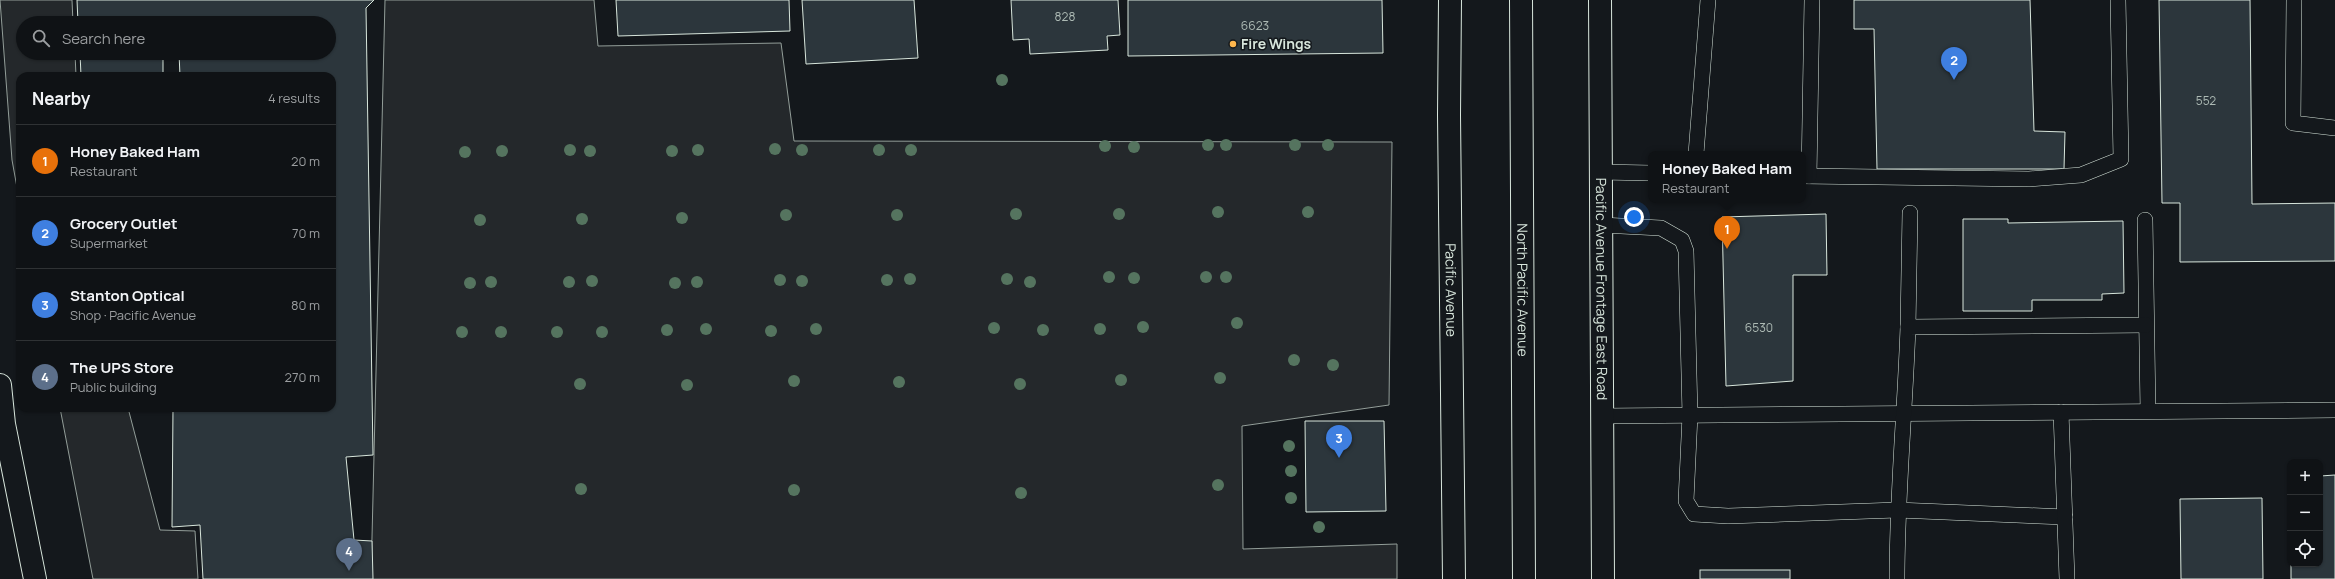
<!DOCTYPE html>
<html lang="en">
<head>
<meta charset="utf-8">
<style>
	body { margin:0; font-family:Manrope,sans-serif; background:#181b1e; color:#f1f3f6 }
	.controls { position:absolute; right:12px; bottom:12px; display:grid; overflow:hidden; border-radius:8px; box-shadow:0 1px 3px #0004 }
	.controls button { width:36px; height:36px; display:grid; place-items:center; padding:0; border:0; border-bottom:1px solid #2f3234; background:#0f1215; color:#f1f3f6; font:20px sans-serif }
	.you { position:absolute; left:1634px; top:217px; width:14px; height:14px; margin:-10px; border:3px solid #fff; border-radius:50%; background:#1a73e8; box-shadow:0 0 0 6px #1a73e833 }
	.badge { display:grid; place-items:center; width:26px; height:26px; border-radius:50%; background:#b45309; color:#fff; font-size:13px; font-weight:700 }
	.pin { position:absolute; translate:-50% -33px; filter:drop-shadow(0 1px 2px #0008) }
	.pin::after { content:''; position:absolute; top:21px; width:14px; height:12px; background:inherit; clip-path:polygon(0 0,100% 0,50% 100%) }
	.popup { position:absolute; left:1648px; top:151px; width:158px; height:52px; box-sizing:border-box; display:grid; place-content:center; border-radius:8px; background:#0f1215; filter:drop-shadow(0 1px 3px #0005); font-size:13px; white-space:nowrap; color:#9b9ea0 }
	.popup b { font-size:15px; color:#f1f3f6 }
	.popup::after { content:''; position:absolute; left:50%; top:100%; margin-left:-8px; border:8px solid transparent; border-top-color:#0f1215 }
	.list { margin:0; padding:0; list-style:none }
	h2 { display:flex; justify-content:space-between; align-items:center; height:52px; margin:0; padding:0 16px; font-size:17px }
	h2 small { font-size:13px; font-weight:400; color:#9b9ea0 }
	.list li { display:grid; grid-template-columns:26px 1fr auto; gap:12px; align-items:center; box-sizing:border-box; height:72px; padding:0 16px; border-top:1px solid #2f3234 }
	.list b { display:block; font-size:15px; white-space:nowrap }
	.list p { margin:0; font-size:13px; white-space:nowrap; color:#9b9ea0 }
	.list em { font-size:13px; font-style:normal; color:#9b9ea0 }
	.icon { flex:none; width:22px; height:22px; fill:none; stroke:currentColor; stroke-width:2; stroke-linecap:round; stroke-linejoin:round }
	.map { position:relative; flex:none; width:2335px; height:579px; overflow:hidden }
	.search { position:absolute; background:#0f1215; box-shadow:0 1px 3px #0004; left:16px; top:16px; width:320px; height:44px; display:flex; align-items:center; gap:10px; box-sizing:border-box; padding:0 14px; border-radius:22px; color:#9b9ea0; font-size:15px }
	.panel { position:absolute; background:#0f1215; box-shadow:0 1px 3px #0004; left:16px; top:72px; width:320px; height:340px; border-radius:12px }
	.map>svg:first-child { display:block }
</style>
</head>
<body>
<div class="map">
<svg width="2335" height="579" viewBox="0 0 2335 579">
	<rect width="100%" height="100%" fill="#14181c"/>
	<g fill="#24282b" stroke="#939e99">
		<path d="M0,0H72L73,23H23V53H75L76,76H20V204L12,160Z"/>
		<path d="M385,0H594L598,46L781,43L794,141L1392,142L1389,405L1242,426L1243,549L1397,544V579H371Z"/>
		<path d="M60,408H128L160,530L195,531L198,579H93Z"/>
	</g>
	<g fill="#2c363c" stroke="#d8e6dc">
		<path d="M77,0H374L366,8L373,455L346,457L354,540L372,541L373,579H203L200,525L172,527L173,408H332V76H180L179,53H329V23H78Z"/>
		<path d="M616,0H789L790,31L618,36Z"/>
		<path d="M802,0H914L918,58L806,64Z"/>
		<path d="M1011,0H1118L1120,35L1107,36L1108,50L1030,54L1029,39L1013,40Z"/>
		<path d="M1128,0H1382L1383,53L1128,56Z"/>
		<path d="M1854,0H2030L2034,131L2065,132L2064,169H1877L1874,29H1854Z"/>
		<path d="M2159,0H2250L2252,204L2335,203V261L2180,262V203H2162Z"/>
		<path d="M80,53H168L163,54V76H81Z"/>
		<path d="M1826,214L1827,275H1793V381L1726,386L1722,217Z"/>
		<path d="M1963,219H2008V223L2123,221L2124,293L2102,294V300H2032V311H1963Z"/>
		<path d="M1305,421H1384L1386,511L1306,512Z"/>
		<path d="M2335,475V579H2291V564H2320V476Z"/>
		<path d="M2262,498L2263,579H2181L2180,499Z"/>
		<rect x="1700" y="570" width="90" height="9"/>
	</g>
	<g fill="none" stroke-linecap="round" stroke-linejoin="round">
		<g stroke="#d8e6dc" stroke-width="16">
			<g id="service">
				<path d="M2294,0L2293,123L2335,128"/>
				<path d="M1696,154L1708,0"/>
				<path d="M1600,172L1651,173"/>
				<path d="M1803,176L2029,179L2081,175L2121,159L2118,0"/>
				<path d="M1809,176L1812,0"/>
				<path d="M2145,220L2148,411"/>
				<path d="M1601,225L1661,228L1682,240L1686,251L1690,415L1686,501L1694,514L1728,516L1897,510L2065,517"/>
				<path d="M1908,327L1910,213"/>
				<path d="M2061,412L2067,579"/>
				<path d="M1602,416L2335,410"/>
				<path d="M1897,579C1897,495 1905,411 1908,327L2146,325"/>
			</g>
		</g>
		<g stroke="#d8e6dc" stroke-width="24">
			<g id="minor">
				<path id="s1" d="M1600,0L1603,579"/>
				<path d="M0,385L4,424L35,579"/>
			</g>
		</g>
		<g stroke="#d8e6dc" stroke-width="24">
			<g id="primary">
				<path id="s2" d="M1450,0L1449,115L1454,579"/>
				<path id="s3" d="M1521,0L1524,579"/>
			</g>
		</g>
		<use href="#service" stroke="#14181c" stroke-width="15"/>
		<use href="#minor" stroke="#14181c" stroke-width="22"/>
		<use href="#primary" stroke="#14181c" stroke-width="22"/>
	</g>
	<g fill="#55745f">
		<circle cx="1002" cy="80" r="6"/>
		<circle cx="1208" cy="145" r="6"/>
		<circle cx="1226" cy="145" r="6"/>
		<circle cx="1295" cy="145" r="6"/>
		<circle cx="1328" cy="145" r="6"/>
		<circle cx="1105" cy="146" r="6"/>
		<circle cx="1134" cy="147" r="6"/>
		<circle cx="775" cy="149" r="6"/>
		<circle cx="570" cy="150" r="6"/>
		<circle cx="698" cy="150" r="6"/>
		<circle cx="802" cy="150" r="6"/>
		<circle cx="879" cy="150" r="6"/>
		<circle cx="911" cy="150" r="6"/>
		<circle cx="502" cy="151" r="6"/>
		<circle cx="590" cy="151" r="6"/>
		<circle cx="672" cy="151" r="6"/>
		<circle cx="465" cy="152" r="6"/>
		<circle cx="1218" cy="212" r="6"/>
		<circle cx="1308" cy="212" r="6"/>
		<circle cx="1016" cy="214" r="6"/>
		<circle cx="1119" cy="214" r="6"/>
		<circle cx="786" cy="215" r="6"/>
		<circle cx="897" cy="215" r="6"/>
		<circle cx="682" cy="218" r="6"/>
		<circle cx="582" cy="219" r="6"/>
		<circle cx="480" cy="220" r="6"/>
		<circle cx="1109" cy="277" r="6"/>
		<circle cx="1206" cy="277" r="6"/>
		<circle cx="1226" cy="277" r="6"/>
		<circle cx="1134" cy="278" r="6"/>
		<circle cx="910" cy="279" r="6"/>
		<circle cx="1007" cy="279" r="6"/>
		<circle cx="780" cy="280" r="6"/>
		<circle cx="887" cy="280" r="6"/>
		<circle cx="592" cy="281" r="6"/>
		<circle cx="802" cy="281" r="6"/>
		<circle cx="491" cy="282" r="6"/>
		<circle cx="569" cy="282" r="6"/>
		<circle cx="697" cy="282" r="6"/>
		<circle cx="1030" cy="282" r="6"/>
		<circle cx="470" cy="283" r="6"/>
		<circle cx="675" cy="283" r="6"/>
		<circle cx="1237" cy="323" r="6"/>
		<circle cx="1143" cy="327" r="6"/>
		<circle cx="994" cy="328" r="6"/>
		<circle cx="706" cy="329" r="6"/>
		<circle cx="816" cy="329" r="6"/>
		<circle cx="1100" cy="329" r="6"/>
		<circle cx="667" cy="330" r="6"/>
		<circle cx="1043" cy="330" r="6"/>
		<circle cx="771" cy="331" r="6"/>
		<circle cx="462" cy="332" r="6"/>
		<circle cx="501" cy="332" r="6"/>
		<circle cx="557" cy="332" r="6"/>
		<circle cx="602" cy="332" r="6"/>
		<circle cx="1294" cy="360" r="6"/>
		<circle cx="1333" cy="365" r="6"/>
		<circle cx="1220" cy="378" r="6"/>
		<circle cx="1121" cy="380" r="6"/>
		<circle cx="794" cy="381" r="6"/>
		<circle cx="899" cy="382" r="6"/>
		<circle cx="580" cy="384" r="6"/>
		<circle cx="1020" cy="384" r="6"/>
		<circle cx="687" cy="385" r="6"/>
		<circle cx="1289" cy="446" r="6"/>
		<circle cx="1291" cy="471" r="6"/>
		<circle cx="1218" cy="485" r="6"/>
		<circle cx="581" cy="489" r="6"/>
		<circle cx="794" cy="490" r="6"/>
		<circle cx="1021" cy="493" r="6"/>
		<circle cx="1291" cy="498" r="6"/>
		<circle cx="1319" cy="527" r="6"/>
	</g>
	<circle fill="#ffb74d" stroke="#14181c" stroke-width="1.5" cx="1233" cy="44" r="4"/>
	<g text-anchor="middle" stroke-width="3" stroke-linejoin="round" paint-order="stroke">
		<g font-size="12" fill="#adbab4">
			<text x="1065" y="21">828</text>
			<text x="1255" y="30">6623</text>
			<text x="2206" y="105">552</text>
			<text x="1759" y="332">6530</text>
		</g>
		<g font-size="14" font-weight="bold" fill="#d8e6dc" stroke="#14181c" text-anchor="start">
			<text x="1241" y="49">Fire Wings</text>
		</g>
		<g font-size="14" fill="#d8e6dc" stroke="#14181c">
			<text dy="5" stroke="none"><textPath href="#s1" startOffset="289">Pacific Avenue Frontage East Road</textPath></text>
			<text dy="5" stroke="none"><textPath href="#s2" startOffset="290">Pacific Avenue</textPath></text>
			<text dy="5" stroke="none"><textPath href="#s3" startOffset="290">North Pacific Avenue</textPath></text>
		</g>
	</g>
</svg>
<div class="controls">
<button>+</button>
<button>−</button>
<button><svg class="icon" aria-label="locate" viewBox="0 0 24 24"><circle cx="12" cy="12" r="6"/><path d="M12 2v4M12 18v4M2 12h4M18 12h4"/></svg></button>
</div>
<div class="you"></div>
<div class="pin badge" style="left:1727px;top:249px;background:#e8710a">1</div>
<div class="popup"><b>Honey Baked Ham</b>Restaurant</div>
<div class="pin badge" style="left:1954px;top:80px;background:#3f7fe0">2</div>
<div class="pin badge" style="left:1339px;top:458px;background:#3f7fe0">3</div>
<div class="pin badge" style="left:349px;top:571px;background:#5c6f8a">4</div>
<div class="search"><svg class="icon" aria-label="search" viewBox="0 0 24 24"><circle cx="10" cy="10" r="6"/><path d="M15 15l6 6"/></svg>Search here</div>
<section class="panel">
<h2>Nearby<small>4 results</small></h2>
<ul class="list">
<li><span class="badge" style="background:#e8710a">1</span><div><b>Honey Baked Ham</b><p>Restaurant</p></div><em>20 m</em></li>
<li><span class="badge" style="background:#3f7fe0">2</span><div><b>Grocery Outlet</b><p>Supermarket</p></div><em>70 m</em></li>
<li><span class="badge" style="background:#3f7fe0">3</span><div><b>Stanton Optical</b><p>Shop · Pacific Avenue</p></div><em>80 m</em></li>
<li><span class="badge" style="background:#5c6f8a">4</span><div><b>The UPS Store</b><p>Public building</p></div><em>270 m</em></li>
</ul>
</section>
</div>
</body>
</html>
